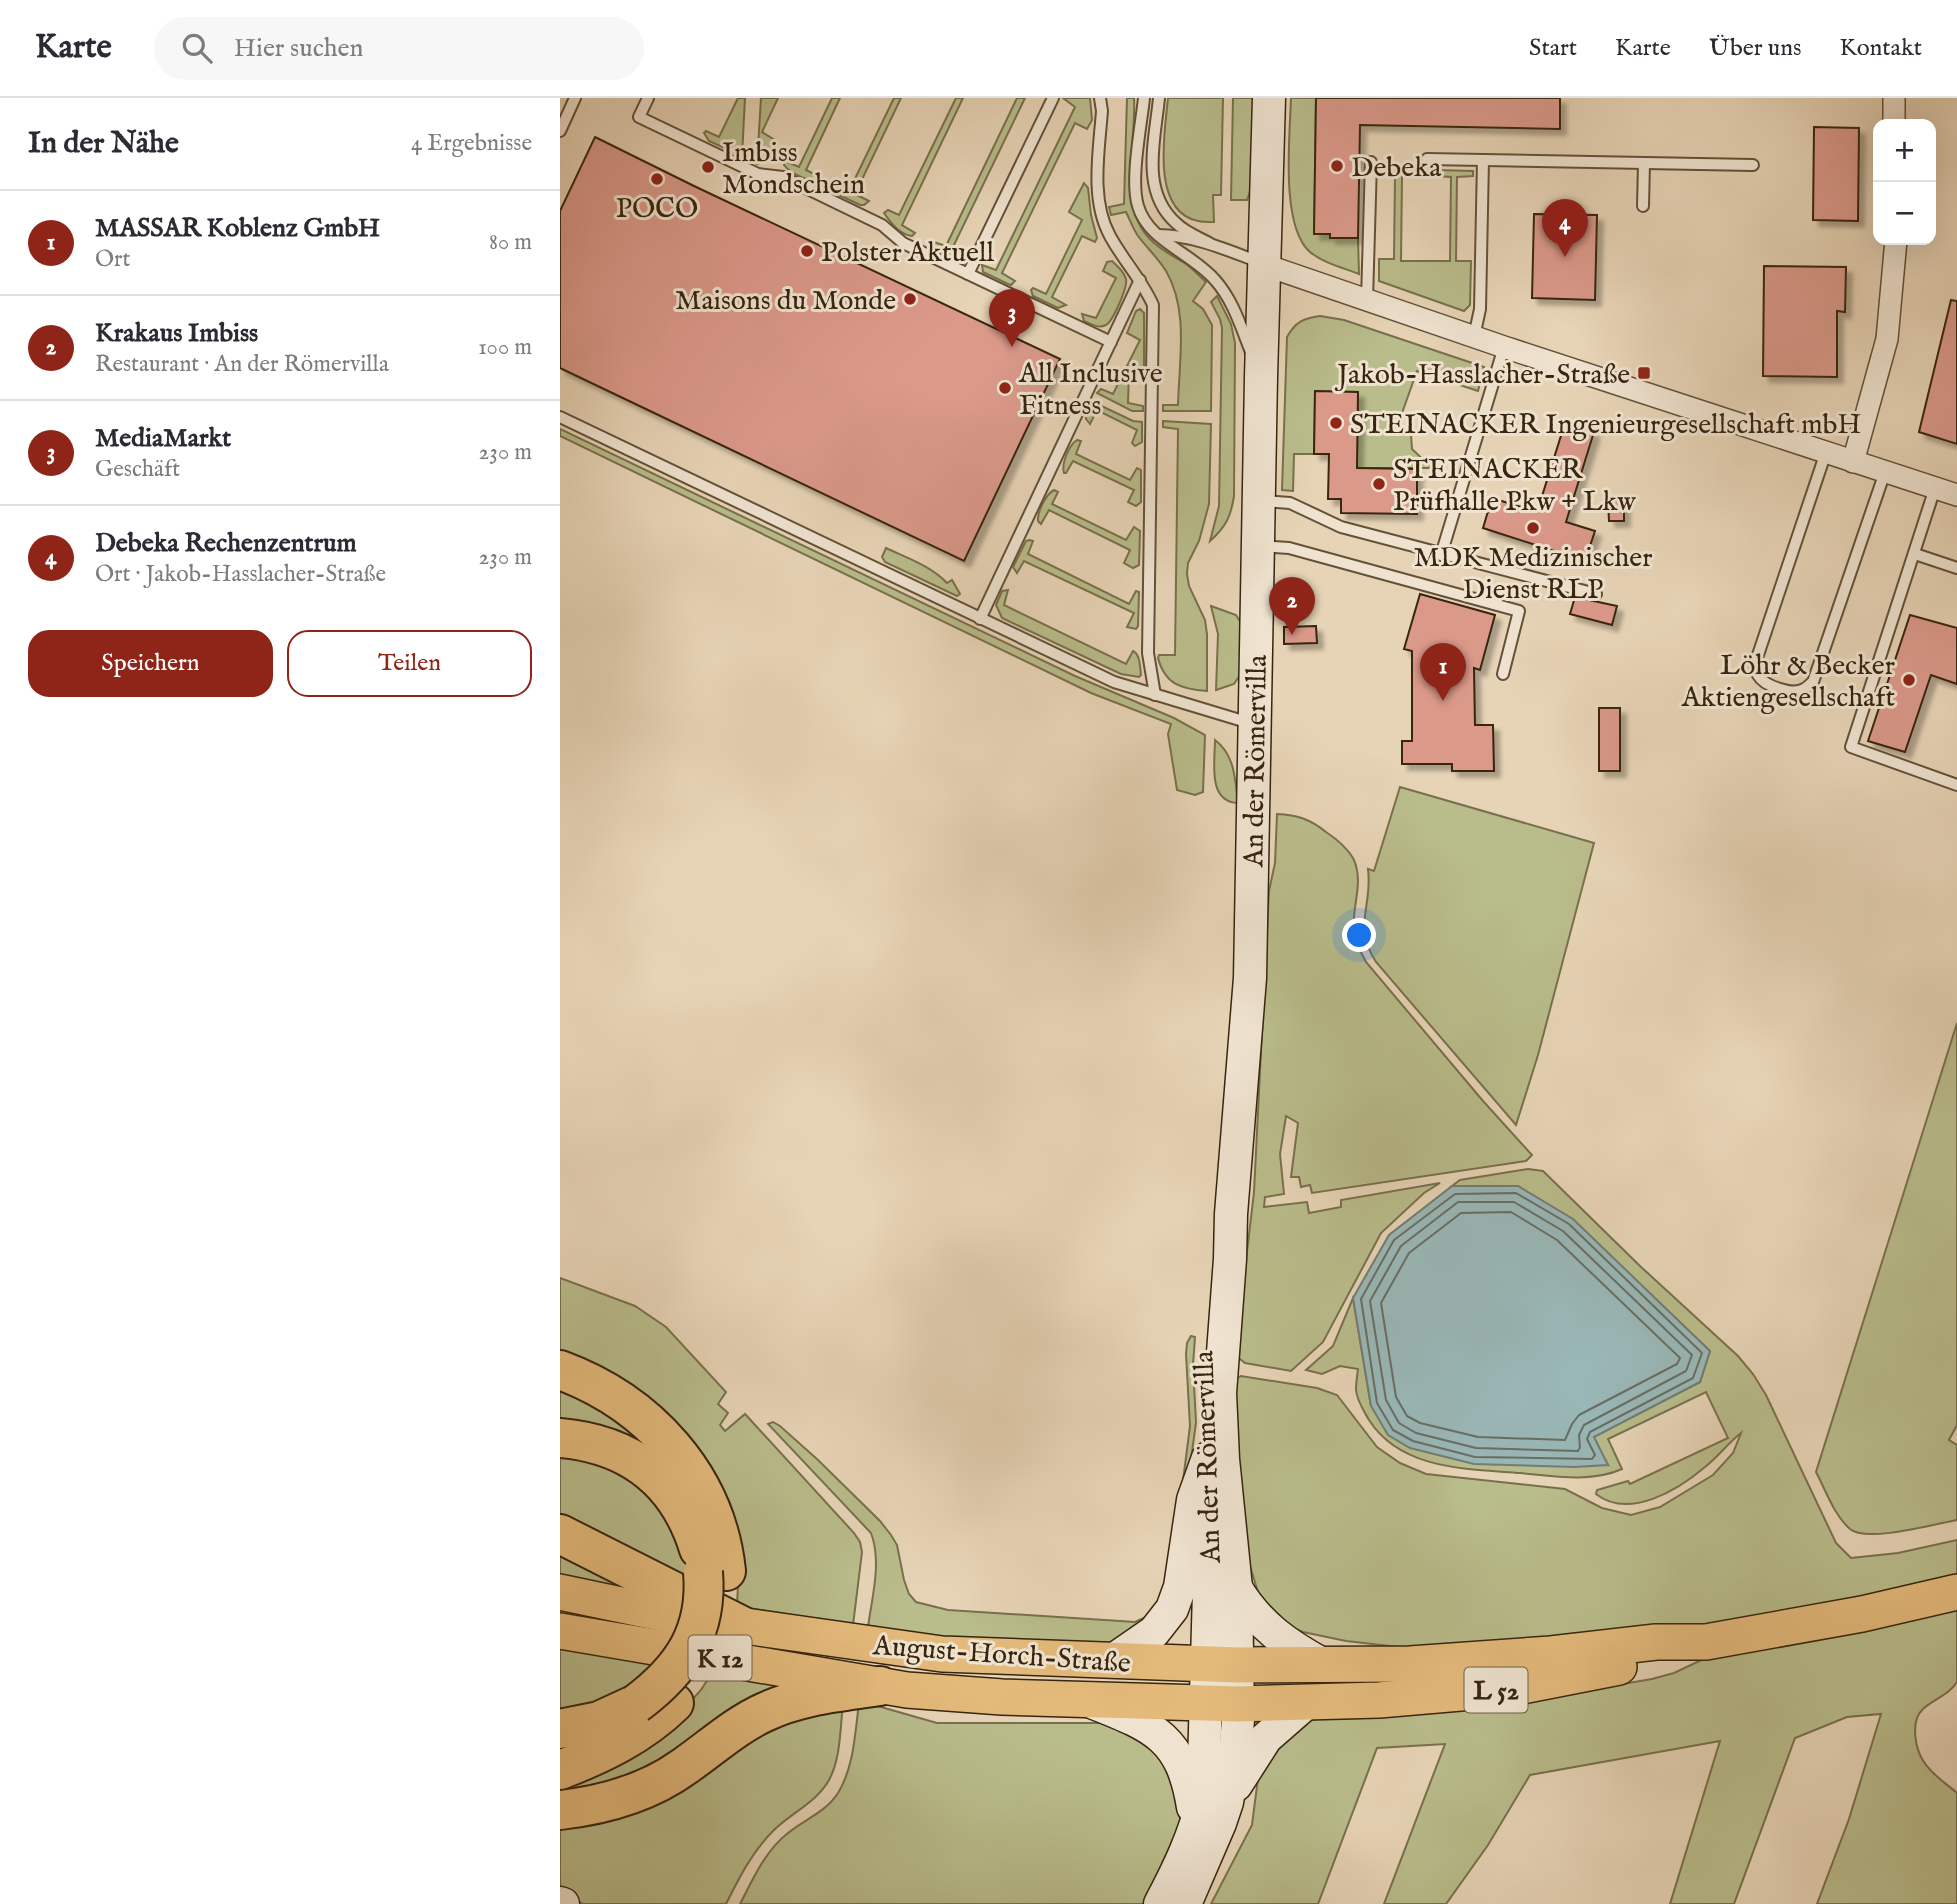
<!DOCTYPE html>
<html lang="de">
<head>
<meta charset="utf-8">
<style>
	body { margin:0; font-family:"IM FELL English",serif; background:#f7f7f7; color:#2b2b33 }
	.controls { position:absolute; right:21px; top:21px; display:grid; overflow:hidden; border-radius:14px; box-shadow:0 7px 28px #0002 }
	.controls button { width:63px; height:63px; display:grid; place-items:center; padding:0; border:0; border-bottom:2px solid #e1e1e2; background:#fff; color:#2b2b33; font:35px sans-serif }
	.you { position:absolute; left:800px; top:838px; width:24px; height:24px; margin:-18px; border:5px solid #fff; border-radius:50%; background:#1a73e8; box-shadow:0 0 0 10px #1a73e833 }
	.badge { display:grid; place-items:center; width:46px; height:46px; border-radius:50%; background:#8f2418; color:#fff; font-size:23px; font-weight:700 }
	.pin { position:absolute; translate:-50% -58px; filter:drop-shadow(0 2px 4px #0008) }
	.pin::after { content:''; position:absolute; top:37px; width:24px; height:21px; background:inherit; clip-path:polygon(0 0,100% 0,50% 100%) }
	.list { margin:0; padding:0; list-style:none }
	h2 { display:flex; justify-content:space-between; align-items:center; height:91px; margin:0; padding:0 28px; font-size:30px }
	h2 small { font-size:23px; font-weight:400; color:#7c7c81 }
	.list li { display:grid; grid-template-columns:46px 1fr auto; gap:21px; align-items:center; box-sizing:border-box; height:105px; padding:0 28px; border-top:2px solid #e1e1e2 }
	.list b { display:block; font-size:26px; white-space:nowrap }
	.list p { margin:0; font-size:23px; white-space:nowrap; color:#7c7c81 }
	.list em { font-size:23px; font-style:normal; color:#7c7c81 }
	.actions { display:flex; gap:14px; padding:21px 28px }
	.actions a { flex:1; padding:16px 0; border:2px solid #8f2418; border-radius:21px; text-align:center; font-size:24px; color:#8f2418 }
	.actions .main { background:#8f2418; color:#fff }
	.icon { flex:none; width:38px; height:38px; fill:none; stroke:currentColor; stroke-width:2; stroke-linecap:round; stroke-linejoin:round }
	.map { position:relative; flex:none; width:1397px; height:1806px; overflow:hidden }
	header { display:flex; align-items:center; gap:42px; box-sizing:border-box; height:98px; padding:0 35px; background:#fff; border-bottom:2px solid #e1e1e2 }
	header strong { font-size:33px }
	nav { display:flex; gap:38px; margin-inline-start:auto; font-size:24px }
	.search { width:490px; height:63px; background:#f7f7f7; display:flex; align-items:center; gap:18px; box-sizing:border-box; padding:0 24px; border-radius:38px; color:#7c7c81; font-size:26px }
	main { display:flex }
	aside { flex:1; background:#fff }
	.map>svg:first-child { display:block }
</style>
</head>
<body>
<header>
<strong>Karte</strong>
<div class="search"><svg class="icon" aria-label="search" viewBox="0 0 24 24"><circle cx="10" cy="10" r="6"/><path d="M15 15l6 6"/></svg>Hier suchen</div>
<nav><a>Start</a><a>Karte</a><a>Über uns</a><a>Kontakt</a></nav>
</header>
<main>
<aside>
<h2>In der Nähe<small>4 Ergebnisse</small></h2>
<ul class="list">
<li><span class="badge">1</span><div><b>MASSAR Koblenz GmbH</b><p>Ort</p></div><em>80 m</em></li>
<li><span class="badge">2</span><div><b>Krakaus Imbiss</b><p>Restaurant · An der Römervilla</p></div><em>100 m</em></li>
<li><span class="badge">3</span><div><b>MediaMarkt</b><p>Geschäft</p></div><em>230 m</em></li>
<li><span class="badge">4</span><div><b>Debeka Rechenzentrum</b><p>Ort · Jakob-Hasslacher-Straße</p></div><em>230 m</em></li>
</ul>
<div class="actions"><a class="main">Speichern</a><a>Teilen</a></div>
</aside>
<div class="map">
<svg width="1397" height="1806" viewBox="0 0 1397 1806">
	<defs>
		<filter id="shadow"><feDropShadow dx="6" dy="6" stdDeviation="2" flood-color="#0004"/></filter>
	</defs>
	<rect width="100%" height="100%" fill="#e7d4b6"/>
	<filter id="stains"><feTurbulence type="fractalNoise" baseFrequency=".00286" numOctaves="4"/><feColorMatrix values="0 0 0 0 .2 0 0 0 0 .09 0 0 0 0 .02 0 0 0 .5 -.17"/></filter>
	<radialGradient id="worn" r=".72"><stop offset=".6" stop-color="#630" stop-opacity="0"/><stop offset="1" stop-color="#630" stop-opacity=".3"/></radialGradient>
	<g fill="#b9bc8b" stroke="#78704d" stroke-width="2">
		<path d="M178,0H185L182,58L149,43L144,35L146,33L159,39Z"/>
		<path d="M201,0H218L202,34L215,42C211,50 207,65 197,66Z"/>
		<path d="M272,0H280L246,72L258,78L256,83C247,83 230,75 224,67L225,63L239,69Z"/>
		<path d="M334,0H341L295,96L309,103L304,107H300L277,96L275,87L289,93Z"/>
		<path d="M396,0H403L342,127L355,135L352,138C341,137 330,124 324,115L328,112L339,117Z"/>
		<path d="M457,0H465L392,151L405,158L402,162H398L374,151L371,143L386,148Z"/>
		<path d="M503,0H530L532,22L527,31L515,25L442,175L455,183L451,187L448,186L423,174L422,167L436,172L515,9Z"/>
		<path d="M567,0H574C577,44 556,107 590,141C600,152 614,158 626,166C633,171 639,178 646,184L633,203L643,211L652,227L651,313H603V307H618C619,263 629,212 606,173C598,160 587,150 578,138C573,131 570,122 566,114L551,117L549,109L564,106Z"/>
		<path d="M608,0H663L661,97H653L654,124C649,124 643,124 638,123C590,113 605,33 608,0Z"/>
		<path d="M673,0H699L693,85L687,102H671Z"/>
		<path d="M731,0H756L754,136H770L771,140H798L799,176C784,170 763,165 750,154C720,128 730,37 731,0Z"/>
		<path d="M876,72L913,73V78L897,79L896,163H911L910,207L904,213L819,183V161H834L835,78L821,77V74H858L857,78H842L841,163H890L891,79L876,78Z"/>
		<path d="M524,85L528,90L531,117L537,140L535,144L522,138L492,199L506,207L498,210L473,198L471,192L473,190L486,196L522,122L509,114Z"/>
		<path d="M552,163C557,168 564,173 566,181C568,189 553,223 546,227C538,231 531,226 524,223L522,216L536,220L556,180L543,173L547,164Z"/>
		<path d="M657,198L671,226L675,245L674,398C671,418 666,429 650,443L659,408L662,230L660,221L651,204Z"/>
		<path d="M580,211L584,215V274H569L568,305L583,308V313H572L537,295L541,291L553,296L580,242L567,235L576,213Z"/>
		<path d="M760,218L784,222L924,269L918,293L857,273L836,332L851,337L852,351L872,370H781L797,356L798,294L755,293L754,356H734L733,393L722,392L727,239C735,224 744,220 760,218Z"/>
		<path d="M533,304L573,323L582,324V344L575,348L572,345L577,332L537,312L530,326L526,321V318Z"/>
		<path d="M603,323L651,326L649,406L639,443L628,465L627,476L629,488L645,522L647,536V593C622,591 605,587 598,560L599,557H615L618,331L603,329Z"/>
		<path d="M0,331L515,578L614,620L645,637L643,694L635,697L617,692L608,636L611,626L531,595L0,338Z"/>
		<path d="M517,342L521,343L516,356L570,382L577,370L581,372V404L576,408L568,404L574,392L513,363L506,375H504C501,366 509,347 517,342Z"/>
		<path d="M494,392L498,394L492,406L566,442L574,429L580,433L579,467L573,470L564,465L570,452L489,412L481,426L478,423C477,414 486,396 494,392Z"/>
		<path d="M469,442L473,443L468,456L569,506L576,493L579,494L578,528L576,531L567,529L574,515L464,463L457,475L453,469L466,443Z"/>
		<path d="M326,450C347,460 371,468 387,485L392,482L400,496L397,498L325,464L322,459Z"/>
		<path d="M448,492L444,507L566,566L573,553C580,556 580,569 581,577L579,579L561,576L442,520L436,507L442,493Z"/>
		<path d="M651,508L676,517L681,525L680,577L674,586L656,592L658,536Z"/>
		<path d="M655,642C675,657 675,681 678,705C647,704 655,663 655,642Z"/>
		<path d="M840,689L1034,745L978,957L956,1027L816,864C792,827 813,809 808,771L814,773Z"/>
		<path d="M717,716C737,717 750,721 766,734C775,740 787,750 793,760C805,784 791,809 794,834C796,845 801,855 806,864L923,1003L972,1057L966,1063L752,1095L750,1087L741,1089L739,1079H731L738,1025L726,1018L720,1056L724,1096L705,1099L704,1109L747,1104L749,1115L781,1109V1102L880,1085L864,1095L821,1135L763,1244L731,1273L685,1265L675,1257L694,1094L709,793L715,765Z"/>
		<path d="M1397,925V1327L1389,1342L1397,1347V1422C1375,1426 1306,1445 1290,1431C1274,1417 1266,1393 1256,1374Z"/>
		<path d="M968,1071L983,1073L1080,1168L1178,1258L1193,1276L1206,1297L1276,1445L1291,1460L1338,1455L1397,1442V1484L1144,1532L847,1550L786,1543L743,1534L720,1524L698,1494L689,1465L671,1284L681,1278L757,1290L777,1297L817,1349L840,1365L866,1376L1005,1391L1042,1410L1071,1417L1100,1409L1153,1377L1173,1355L1181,1335C1168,1345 1158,1359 1145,1369C1118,1392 1069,1422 1036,1396L1037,1392L1068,1383L1070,1386L1168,1340L1146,1294L1048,1341L1062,1371C1031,1385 993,1378 960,1375C907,1371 841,1372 809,1322C804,1313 797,1303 796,1292C796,1285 797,1278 798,1271L780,1268L762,1276L746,1272L773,1248L793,1200L811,1308L1048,1367L1033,1339L1140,1284L1150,1253L1082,1188L958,1088H892L900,1082Z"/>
		<path d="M0,1180L75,1208L106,1229L166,1294L158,1306L168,1315L160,1327L165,1333L185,1316L294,1435L300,1444L302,1454L293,1527L177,1508L178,1486L167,1427L0,1260Z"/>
		<path d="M631,1238L635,1239L633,1267L636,1325L615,1477L607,1501L559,1545L440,1548L308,1529C312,1499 322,1464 311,1435L208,1326L213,1324L220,1328L258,1362L320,1423L331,1437L337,1447L344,1482L349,1496L356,1504L388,1512L575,1524L588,1518L604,1495L619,1414L630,1328L626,1256L627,1245Z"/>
		<path d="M0,1280L67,1314L141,1434L0,1331Z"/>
		<path d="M0,1347L15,1348L112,1409L135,1491L0,1426Z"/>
		<path d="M0,1450L113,1502L0,1483Z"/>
		<path d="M1397,1506V1584C1389,1597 1374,1601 1363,1611C1350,1623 1355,1651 1364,1664C1371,1676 1387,1686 1397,1695V1806H1257L1289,1721L1321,1616L1287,1619L1235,1640L1174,1806H1110L1160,1643L970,1677L928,1747L886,1806H824L885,1646L817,1650L758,1806H651L692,1727L698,1680L731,1629L757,1620L962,1603L1092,1581L1114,1575L1152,1557Z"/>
		<path d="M0,1544L107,1567L98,1579L0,1622Z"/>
		<path d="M155,1570L241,1587L122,1660L0,1703V1680L123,1612L141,1592Z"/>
		<path d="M299,1605L321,1609L377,1625H546L571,1630L605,1655L622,1708L619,1728L603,1768L583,1806H180C193,1781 205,1753 228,1735C245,1721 266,1714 278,1695C294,1669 295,1635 299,1605Z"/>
		<path d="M283,1606C280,1630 281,1660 269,1682C257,1704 231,1715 213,1733C192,1754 179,1780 166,1806H23L0,1794V1721L177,1642Z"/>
	</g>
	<path fill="#99b7b7" stroke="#727d74" stroke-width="2" d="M892,1088H958L1013,1121L1150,1253L1140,1284L1034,1339L1048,1367L1015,1369L914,1366L850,1350L828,1337L811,1308L793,1200L829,1137Z"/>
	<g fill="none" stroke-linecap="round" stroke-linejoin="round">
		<g stroke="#686e63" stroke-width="2">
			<path d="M956,1095L1009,1126L1142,1255L1133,1280L1030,1334L1027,1341L1035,1357L1032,1361L915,1359L853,1343L833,1332L817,1305L801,1201L834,1142L895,1096Z"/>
			<path d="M954,1104L1003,1133L1132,1257L1126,1273L1024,1327L1019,1337L1020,1349L1018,1353L916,1350L856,1335L839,1325L826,1302L810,1203L841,1148L898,1104Z"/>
			<path d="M951,1114L997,1142L1120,1260L1117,1266L1019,1317L1012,1326L1005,1342L918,1339L860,1325L847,1318L836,1299L821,1205L849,1155L901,1115Z"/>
		</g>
	</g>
	<g fill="#db998a" stroke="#37250f" stroke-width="2" filter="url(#shadow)">
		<path d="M756,0H1000V31L800,27L798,140H770V136H754Z"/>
		<path d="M1254,29L1299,30L1298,123L1253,122Z"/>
		<path d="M35,39L134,88L500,261L404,463L0,270V113Z"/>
		<path d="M974,116L1037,117L1035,202L972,200Z"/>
		<path d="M1204,168L1286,169L1285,214L1277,213V279L1203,278Z"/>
		<path d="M1391,202L1397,203V346L1359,334Z"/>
		<path d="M755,293L798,294L797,370L857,371V416L781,415V401H768L769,356H754Z"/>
		<path d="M1005,325L1034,334L1006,424L1035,433L1025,463L923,430L932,400L977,414Z"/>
		<path d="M1048,403H1064V423H1049Z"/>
		<path d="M860,496L935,517L920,572L914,570L915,627H933L934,673H892V666H842V643H852V553L844,551Z"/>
		<path d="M1015,499L1057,508L1052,527L1010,516Z"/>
		<path d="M1350,517L1397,530V586L1371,577L1345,654L1308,643Z"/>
		<path d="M756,528L757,545L724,546V529Z"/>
		<rect x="1039" y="610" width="21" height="63"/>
	</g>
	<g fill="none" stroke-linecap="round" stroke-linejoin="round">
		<g stroke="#635139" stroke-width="14">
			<g id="lane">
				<path d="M88,0L79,19L198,76L223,79L322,127L343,145L551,244"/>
				<path d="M540,0L542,13C539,53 530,102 550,138C563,162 582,182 593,207L588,555L595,597"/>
				<path d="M584,0C581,29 570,82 578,108C588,143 632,155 655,182C673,202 681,229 691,254"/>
				<path d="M599,0C595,42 580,93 616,125C625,134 638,139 649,145"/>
				<path d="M0,33L15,0"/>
				<path d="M867,61L1193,67"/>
				<path d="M1083,108L1084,65"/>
				<path d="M598,137C633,137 667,152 699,164"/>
				<path d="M408,176L493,0"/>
				<path d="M807,202L811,64"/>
				<path d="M914,239L920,211L923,62"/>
				<path d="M0,319L554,584L693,626"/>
				<path d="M1266,354L1197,560C1196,566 1194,572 1198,577C1204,588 1233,598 1244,591C1248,589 1250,586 1253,584L1325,374"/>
				<path d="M1375,390L1291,649L1397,687"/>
				<path d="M702,403L730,405L781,429L1036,496"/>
				<path d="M701,448L729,450L959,513L943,576"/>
				<path d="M1355,456L1397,470"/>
				<path d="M881,457L944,249"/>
				<path d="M420,521L580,182"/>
			</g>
		</g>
		<g stroke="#635139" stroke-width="24">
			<g id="street">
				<path d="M1334,0V26"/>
				<path d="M705,167L944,249L1397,397"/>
				<path d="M1293,364L1327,241L1336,142"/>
			</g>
		</g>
		<g stroke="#37250f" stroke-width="35">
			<g id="secondary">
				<path d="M676,1490C698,1527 727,1547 764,1567"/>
				<path d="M552,1563L594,1534L612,1511L620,1489L633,1402L648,1360"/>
				<path d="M534,1605C595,1629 622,1640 633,1709"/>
				<path d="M676,1687L706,1640L746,1605"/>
				<path d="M0,1805L3,1806"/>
				<path d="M600,1806C618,1772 634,1739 643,1701L651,1425"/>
				<path d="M625,1806L660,1725L667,1704L675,1658L678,1622L676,1490L663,1361L660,1295L670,1161L671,1116L690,880L701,279L709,0"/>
			</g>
		</g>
		<g stroke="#37250f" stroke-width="38">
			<g id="primary">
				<path d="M0,1494L114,1518L382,1556L678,1567L850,1566L991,1556L1096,1544H1146L1302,1516L1397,1494"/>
				<path d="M0,1533L347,1592L442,1599L678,1606L819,1602L947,1591L1059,1569"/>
			</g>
		</g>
		<g stroke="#37250f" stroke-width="42">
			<g id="highway">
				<path d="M0,1272C87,1304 156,1377 166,1473"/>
				<path d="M0,1340C70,1346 118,1382 139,1451"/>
				<path d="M0,1436L182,1528"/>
				<path d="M0,1631L39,1623L76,1606"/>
				<path d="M0,1672C42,1656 81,1637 114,1605"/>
				<path d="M0,1712C45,1707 88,1695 125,1668C151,1650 176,1627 205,1614C241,1597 281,1594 320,1588"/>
			</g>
		</g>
		<use href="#lane" stroke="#efe3d0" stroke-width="10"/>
		<use href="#street" stroke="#efe3d0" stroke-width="21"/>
		<use href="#secondary" stroke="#efe3d0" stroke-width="32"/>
		<use href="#primary" stroke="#e4ba7b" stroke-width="35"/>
		<use href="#highway" stroke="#e4ba7b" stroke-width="38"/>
		<g stroke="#37250f" stroke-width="42" stroke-linecap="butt">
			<path id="highway-bridge" d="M76,1606C123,1571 148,1533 143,1474"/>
		</g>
		<use href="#highway-bridge" stroke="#e4ba7b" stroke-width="38"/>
	</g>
	<g fill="#8f2418" stroke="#efe3d0" stroke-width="2.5">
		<circle cx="777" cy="68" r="7"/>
		<circle cx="148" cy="69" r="7"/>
		<circle cx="97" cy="81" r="7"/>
		<circle cx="247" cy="153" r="7"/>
		<circle cx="350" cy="201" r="7"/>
		<rect x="1077" y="268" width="14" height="14" rx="3.5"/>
		<circle cx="445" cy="290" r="7"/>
		<circle cx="776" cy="325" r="7"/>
		<circle cx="819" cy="386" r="7"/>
		<circle cx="973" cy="430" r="7"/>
		<circle cx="1349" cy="582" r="7"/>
	</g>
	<g text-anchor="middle" stroke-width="6" stroke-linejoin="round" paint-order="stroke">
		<g fill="#efe3d0" stroke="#6e5e49" stroke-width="2">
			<rect x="128.5" y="1537.5" width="63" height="45" rx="5"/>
			<rect x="904.5" y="1569.5" width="63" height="45" rx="5"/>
		</g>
		<g font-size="26" font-weight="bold" fill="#37250f">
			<text x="160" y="1569">K 12</text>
			<text x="936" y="1601">L 52</text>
		</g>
		<g font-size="28" fill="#37250f" stroke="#efe3d0" text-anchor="start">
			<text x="162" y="63">Imbiss<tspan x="162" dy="32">Mondschein</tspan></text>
			<text x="791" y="78">Debeka</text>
			<text x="97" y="119" text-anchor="middle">POCO</text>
			<text x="261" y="163">Polster Aktuell</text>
			<text x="336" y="211" text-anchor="end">Maisons du Monde</text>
			<text x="459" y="284">All Inclusive<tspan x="459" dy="32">Fitness</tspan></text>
			<text x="1070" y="285" text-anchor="end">Jakob-Hasslacher-Straße</text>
			<text x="790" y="335">STEINACKER Ingenieurgesellschaft mbH</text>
			<text x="833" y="380">STEINACKER<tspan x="833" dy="32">Prüfhalle Pkw + Lkw</tspan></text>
			<text x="973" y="468" text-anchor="middle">MDK Medizinischer<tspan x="973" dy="32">Dienst RLP</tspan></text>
			<text x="1335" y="576" text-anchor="end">Löhr &amp; Becker<tspan x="1335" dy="32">Aktiengesellschaft</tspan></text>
		</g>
		<g font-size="28" fill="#37250f" stroke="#efe3d0">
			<text transform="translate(694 663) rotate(-89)" y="10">An der Römervilla</text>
			<text transform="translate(646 1359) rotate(-92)" y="10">An der Römervilla</text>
			<text transform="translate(442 1555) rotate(4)" y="10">August-Horch-Straße</text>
		</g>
	</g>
	<rect width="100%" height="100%" filter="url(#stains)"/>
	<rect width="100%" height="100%" fill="url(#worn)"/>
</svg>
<div class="controls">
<button>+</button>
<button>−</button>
</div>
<div class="you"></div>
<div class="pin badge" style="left:883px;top:603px">1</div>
<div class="pin badge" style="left:732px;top:537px">2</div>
<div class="pin badge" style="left:452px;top:249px">3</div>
<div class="pin badge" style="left:1005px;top:159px">4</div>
</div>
</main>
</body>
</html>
